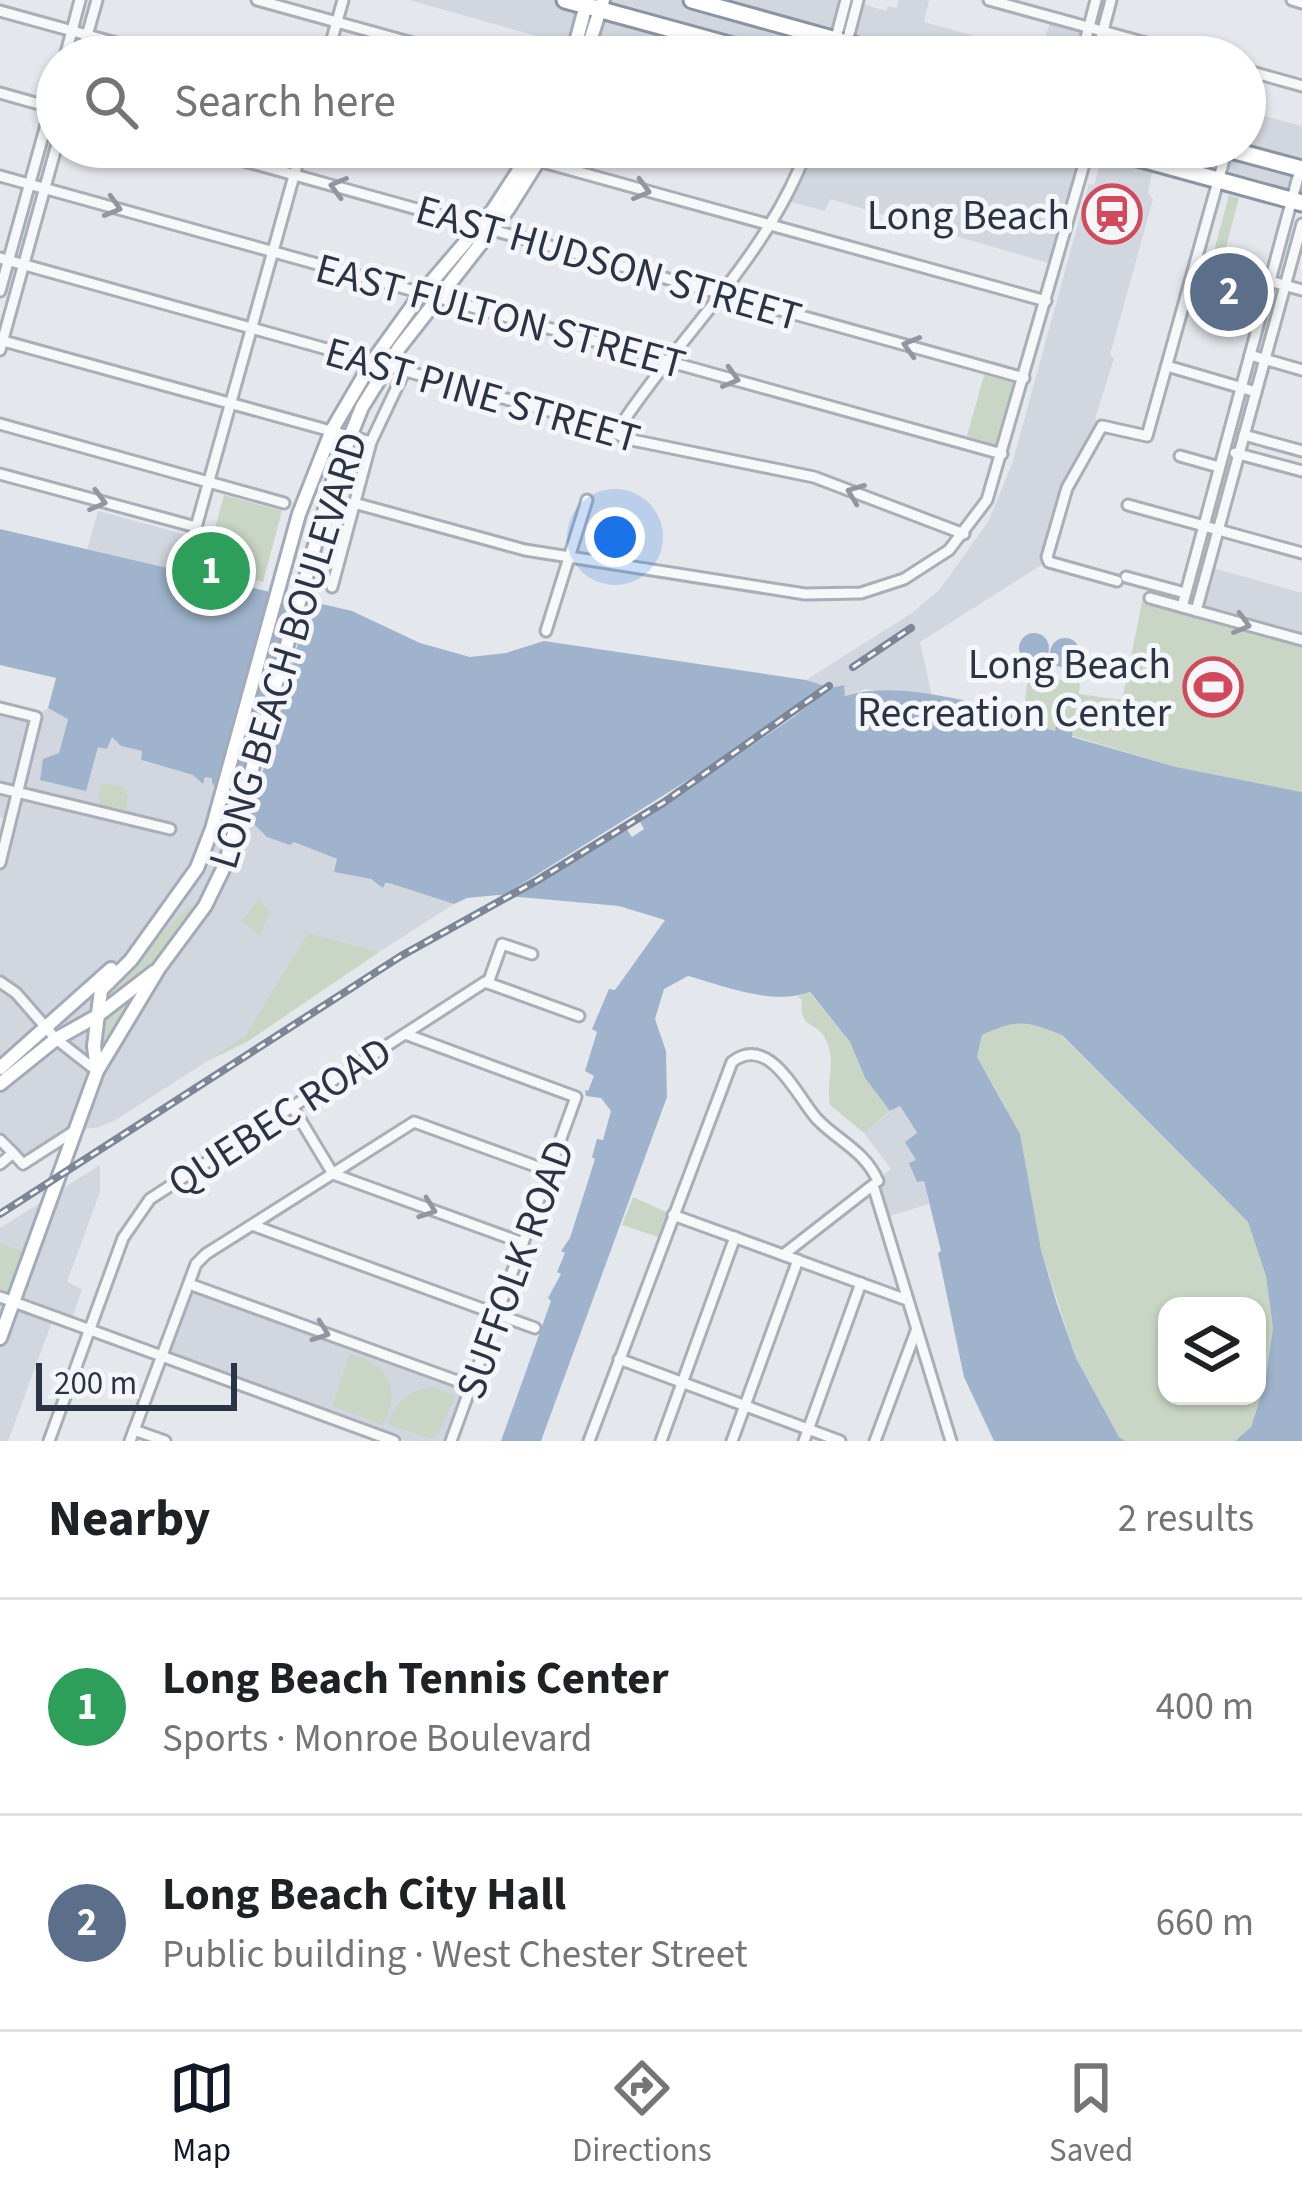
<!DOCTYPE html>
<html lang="en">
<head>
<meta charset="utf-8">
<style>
	body { margin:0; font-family:"Source Sans 3",sans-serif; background:#f2f2f2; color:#202124 }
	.controls { position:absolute; right:36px; bottom:36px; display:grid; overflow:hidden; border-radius:24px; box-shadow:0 3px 9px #0004 }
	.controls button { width:108px; height:108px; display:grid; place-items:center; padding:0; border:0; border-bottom:3px solid #e0e0e0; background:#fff; color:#202124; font:60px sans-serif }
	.scale { position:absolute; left:36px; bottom:30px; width:201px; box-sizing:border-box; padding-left:12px; border:6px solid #2b3445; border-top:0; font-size:33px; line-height:42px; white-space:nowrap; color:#2b3445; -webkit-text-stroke:9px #f4f6f9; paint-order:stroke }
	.you { position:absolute; left:615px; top:537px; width:42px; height:42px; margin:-30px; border:9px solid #fff; border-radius:50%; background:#1a73e8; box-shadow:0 0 0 18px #1a73e833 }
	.badge { display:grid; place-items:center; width:78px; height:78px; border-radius:50%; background:#111827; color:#fff; font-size:39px; font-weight:700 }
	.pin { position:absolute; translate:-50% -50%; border:6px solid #fff; box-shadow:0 3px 12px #0006 }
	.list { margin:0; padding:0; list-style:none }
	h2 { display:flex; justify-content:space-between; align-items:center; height:156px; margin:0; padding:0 48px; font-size:51px }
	h2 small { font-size:39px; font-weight:400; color:#757577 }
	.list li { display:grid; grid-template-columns:78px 1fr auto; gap:36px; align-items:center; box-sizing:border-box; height:216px; padding:0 48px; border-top:3px solid #e0e0e0 }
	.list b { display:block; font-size:45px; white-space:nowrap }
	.list p { margin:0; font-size:39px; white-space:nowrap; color:#757577 }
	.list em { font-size:39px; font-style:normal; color:#757577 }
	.icon { flex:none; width:66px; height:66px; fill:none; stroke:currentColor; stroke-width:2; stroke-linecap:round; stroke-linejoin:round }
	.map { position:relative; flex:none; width:1302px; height:1441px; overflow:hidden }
	.search { position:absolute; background:#fff; box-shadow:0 3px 9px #0004; left:36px; right:36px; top:36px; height:132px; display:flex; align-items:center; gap:30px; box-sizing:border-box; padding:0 42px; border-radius:66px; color:#757577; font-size:45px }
	.sheet { height:588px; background:#fff }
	nav { display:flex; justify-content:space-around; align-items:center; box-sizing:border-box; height:168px; border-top:3px solid #e0e0e0; background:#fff; font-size:33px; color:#757577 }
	nav a { display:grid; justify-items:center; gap:6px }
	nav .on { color:#111827 }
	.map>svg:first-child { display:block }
</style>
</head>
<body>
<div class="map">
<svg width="1302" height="1441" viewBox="0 0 1302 1441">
	<rect width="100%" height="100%" fill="#e4e7ec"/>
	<g fill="#d2d6de">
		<path d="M409,0H848L886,11L888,6L897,8L899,0H929L924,22L1040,54L1050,22L1105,37L1100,57H593V52Z"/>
		<path d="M1245,111L1302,126V203L1098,147H1245Z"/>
		<path d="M807,147H1089L1055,265L830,199L825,211L784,200Z"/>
		<path d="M1102,158L1152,172L1148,193L1153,199L1110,355L1114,358L1095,419L1100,422L1065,481L1043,564L920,642L932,697L866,689L844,696V687L831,688L806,680L912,613L940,589L988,522L1012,464L1089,184L1094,185Z"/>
		<path d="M98,511L187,535L177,572L87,550Z"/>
		<path d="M1209,567L1302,593V639L1197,611Z"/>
		<path d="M48,708L68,718L59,754L98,746L111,736L122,746L143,751L142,761L193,775L204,782L205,776L212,778L252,824L338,860L335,872L389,883L454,904L379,952L308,934L245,1037L114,1121L96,1128L75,1129L23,1163L7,1146L0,1151V847L7,819L0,817V710L32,718Z"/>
		<path d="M899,1105L917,1134V1160L910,1163L924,1180L929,1204L883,1218L873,1185L891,1169L864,1133Z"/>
		<path d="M100,1165V1192L67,1282L82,1289L70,1324L53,1319L8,1441H0V1228Z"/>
		<path d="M191,1289L465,1390L446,1441H406L167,1355Z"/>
	</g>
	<g fill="#c9d6c5" fill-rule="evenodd">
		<path d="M1229,195L1239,198L1223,258L1213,255Z"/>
		<path d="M984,375L1015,383L997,445L967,436Z"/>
		<path d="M224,495L282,511L263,582L205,566Z"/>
		<path d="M1144,593L1302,639V792L1176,767L1026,722L1023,718L1028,677L1080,681L1079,694L1122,700Z"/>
		<path d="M105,783L124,787L128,796L126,810L99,806L100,786Z"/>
		<path d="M259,899L270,912L260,935L241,922Z"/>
		<path d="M188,907L195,908V913L146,975L104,1004L105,991Z"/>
		<path d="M308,933L379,952L247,1042L207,1061L245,1036Z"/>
		<path d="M154,976L98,1066L100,1018Z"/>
		<path d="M809,992L850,1042L865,1078L890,1111L864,1133L830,1105C826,1085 835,1064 828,1045C819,1018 798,1033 802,999L797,997Z"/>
		<path d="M1012,1022L1036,1024L1062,1036L1248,1222L1266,1276L1273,1328L1265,1383L1251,1427L1235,1441H1126L1119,1437L1076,1358L1041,1250L1006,1108L977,1057L982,1035ZM1167,1306H1257V1396H1167Z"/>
		<path d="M633,1197L673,1215L664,1239L622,1225Z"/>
		<path d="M0,1244L23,1251L8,1291L0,1288Z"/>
		<path d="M350,1354C387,1362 404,1392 382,1425L332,1406Z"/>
		<path d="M431,1387L456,1396L437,1436L432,1439L388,1424C395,1402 408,1391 431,1387Z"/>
	</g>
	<g fill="#9fb4cc">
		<path d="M0,529L352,611L420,643L470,657L506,653L544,641L806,680L831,688L844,685L845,696C897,680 963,702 1017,711L1026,722L1055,731L1058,719L1073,721L1072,737L1176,767L1302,792V1441H1235L1251,1427L1265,1383L1273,1328L1266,1276L1248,1222L1063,1036C1027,1020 1018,1019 982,1035L977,1057L1020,1134L1041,1250L1057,1304L1076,1358L1119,1437L1126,1441H994L964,1377L938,1253L941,1251L924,1181L917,1182L909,1163L916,1160L905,1142L917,1133L900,1106L890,1111L865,1078L850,1042L810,992C772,1006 725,986 688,976L664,989L655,1019L666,1051L667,1097L541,1441H501L551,1301L548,1298L561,1274L557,1272L565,1253L561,1251L570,1238L595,1159L592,1157L597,1139L603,1140L611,1111L601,1098L586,1096L585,1090L588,1091L594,1076L585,1071L597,1032L592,1029L609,989L615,990L665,920L619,906L498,895L467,898L454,904L389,883H385L383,888L371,879L334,872L337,859L294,842L290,845L267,837L212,783V778L205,777L203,784L193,775L141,760L142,751L121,746L112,737L107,749L98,747L86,791L40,780L43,759L59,753L68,719L48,708L56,678L0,665Z"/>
		<circle cx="1034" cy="648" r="15"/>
		<circle cx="1065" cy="653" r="15"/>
	</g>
	<g fill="#e4e7ec">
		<path d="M271,587L285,590L262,670L266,676L260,679L226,804L214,790Z"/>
		<path d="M296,593L311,596L247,828L235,814Z"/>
		<path d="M826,684L831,688L792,718L640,822L644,829L632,837L626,828L542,882L501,901L499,898L725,757Z"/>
	</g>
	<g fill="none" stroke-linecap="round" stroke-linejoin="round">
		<g stroke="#a9aeb7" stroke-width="15">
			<g id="minor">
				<path d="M257,0L463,57"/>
				<path d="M989,0L1197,57"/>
				<path d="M1292,0L1302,3"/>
				<path d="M0,11L167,57"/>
				<path d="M65,57L80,0"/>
				<path d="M81,57L97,0"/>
				<path d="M327,57L343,0"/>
				<path d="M831,57L846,0"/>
				<path d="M843,57L858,0"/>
				<path d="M1081,57L1096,0"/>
				<path d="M1096,57L1111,0"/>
				<path d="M1245,70L1302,86"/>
				<path d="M0,93L57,109"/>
				<path d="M194,147L1024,378"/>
				<path d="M488,147L1046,301"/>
				<path d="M788,147L806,152"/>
				<path d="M0,176L1002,454"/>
				<path d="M0,258L596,424L627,439L814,477L964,534"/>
				<path d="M1196,261L1302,290"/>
				<path d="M0,291L57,85"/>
				<path d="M0,340L371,442"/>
				<path d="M0,350L57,144"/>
				<path d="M1250,355L1302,370"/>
				<path d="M1167,366L1256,392"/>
				<path d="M0,424L284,503"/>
				<path d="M615,434C678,336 767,259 808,147"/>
				<path d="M1244,435L1302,451"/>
				<path d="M1235,453L1302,471"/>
				<path d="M1180,456L1219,467"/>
				<path d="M0,474L196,527"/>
				<path d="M354,503L525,550L805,594L861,593L904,579L949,550L987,500L1089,147"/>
				<path d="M1128,505L1302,553"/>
				<path d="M188,556L302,147"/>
				<path d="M1126,577L1185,593"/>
				<path d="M1117,581L1049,562L1047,557L1067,488L1102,426L1147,436L1227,149"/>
				<path d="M332,587L371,442L405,370"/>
				<path d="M1150,598L1302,640"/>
				<path d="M1182,607L1301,166"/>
				<path d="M1196,611L1302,224"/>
				<path d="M546,631L587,500"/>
				<path d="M0,708L36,717L0,863"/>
				<path d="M0,788L170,829"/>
				<path d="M0,982L16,993L56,1039L97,1071"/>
				<path d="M488,983L502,944L532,954"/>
				<path d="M405,1034L576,1097L451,1441"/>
				<path d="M292,1106L333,1174L523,1243"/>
				<path d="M0,1140L13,1153"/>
				<path d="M0,1164L13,1153L23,1164L76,1130"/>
				<path d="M673,1215L907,1300"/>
				<path d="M252,1225L535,1328"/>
				<path d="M783,1255L873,1185L951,1441"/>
				<path d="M189,1284L471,1386"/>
				<path d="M0,1297L394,1441"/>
				<path d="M619,1359L840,1441"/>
				<path d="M134,1430L165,1441"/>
				<path d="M49,1441L123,1238L150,1199L485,982L579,1016"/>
				<path d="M130,1441L196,1264L206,1254L414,1122L549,1171"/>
				<path d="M589,1441L732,1062C770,1033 797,1097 817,1119C839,1142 864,1150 878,1181"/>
				<path d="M661,1441L735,1237"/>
				<path d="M732,1441L798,1260"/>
				<path d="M804,1441L861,1283"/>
				<path d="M875,1441L916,1331"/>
			</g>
		</g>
		<g stroke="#a3abb8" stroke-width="18">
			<g id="major">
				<path d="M572,57L587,1"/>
				<path d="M585,57L603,0"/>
				<path d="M0,1068L111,969"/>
				<path d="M97,1071L94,1046L101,990L131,960L197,868L212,829L299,514L332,430L372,362L421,294L493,210L534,147"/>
				<path d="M0,1084L56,1039L97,1016L154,972"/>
				<path d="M0,1338L97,1071L159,968L205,906L225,865L335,474L362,407L399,348L508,209L547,147"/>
			</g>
		</g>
		<g stroke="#8b94a3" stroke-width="21">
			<g id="highway">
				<path d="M565,0L773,57"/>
				<path d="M692,0L897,57"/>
				<path d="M1098,147L1302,203"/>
				<path d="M1220,147L1302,169"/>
			</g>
		</g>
		<use href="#minor" stroke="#f7f8fa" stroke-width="9"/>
		<use href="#major" stroke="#fff" stroke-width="12"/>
		<use href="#highway" stroke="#fff" stroke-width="15"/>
		<g stroke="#7d8696" stroke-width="8">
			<g id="rail">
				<path d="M853,667L911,628"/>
				<path d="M0,1214L401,956L538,880L663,803L829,686"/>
			</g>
		</g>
		<use href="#rail" stroke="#f4f6f9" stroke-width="3" stroke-dasharray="9" stroke-linecap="butt"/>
	</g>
	<defs><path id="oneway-chevron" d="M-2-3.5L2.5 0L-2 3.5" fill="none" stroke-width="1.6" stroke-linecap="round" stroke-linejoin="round" transform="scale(3)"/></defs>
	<g stroke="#9196a0">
		<use href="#oneway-chevron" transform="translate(338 187) rotate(-165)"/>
		<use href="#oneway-chevron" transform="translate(642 190) rotate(15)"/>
		<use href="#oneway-chevron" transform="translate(113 207) rotate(16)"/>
		<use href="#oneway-chevron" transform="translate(911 346) rotate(-164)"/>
		<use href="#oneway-chevron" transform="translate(731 378) rotate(16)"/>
		<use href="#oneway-chevron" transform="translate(855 493) rotate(-159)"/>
		<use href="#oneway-chevron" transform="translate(98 501) rotate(15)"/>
		<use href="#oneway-chevron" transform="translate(1242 624) rotate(15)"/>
		<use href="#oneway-chevron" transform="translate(428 1209) rotate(20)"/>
		<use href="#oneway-chevron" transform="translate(321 1332) rotate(20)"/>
	</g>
	<defs>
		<g id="station-ring" transform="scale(3)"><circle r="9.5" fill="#f4f6f9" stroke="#d1495b" stroke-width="1.5"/><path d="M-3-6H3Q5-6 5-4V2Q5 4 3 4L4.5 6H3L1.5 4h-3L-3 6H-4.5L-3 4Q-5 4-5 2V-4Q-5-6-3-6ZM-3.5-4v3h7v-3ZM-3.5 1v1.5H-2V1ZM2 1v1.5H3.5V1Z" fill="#d1495b"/></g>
		<g id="stadium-ring" transform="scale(3)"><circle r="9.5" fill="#f4f6f9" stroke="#d1495b" stroke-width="1.5"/><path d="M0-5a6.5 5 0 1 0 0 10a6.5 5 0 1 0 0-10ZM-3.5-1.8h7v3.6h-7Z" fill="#d1495b"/></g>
	</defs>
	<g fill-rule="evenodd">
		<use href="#station-ring" x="1112" y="214"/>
		<use href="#stadium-ring" x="1213" y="687"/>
	</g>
	<g text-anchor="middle" stroke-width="10" stroke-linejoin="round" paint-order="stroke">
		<g font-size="42" fill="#2b3445" stroke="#f4f6f9" text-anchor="end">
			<text x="1070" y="229">Long Beach</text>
			<text x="1171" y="678">Long Beach<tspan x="1171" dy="48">Recreation Center</tspan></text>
		</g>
		<g font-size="42" fill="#2b3445" stroke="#f4f6f9">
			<text transform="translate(609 262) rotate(16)" y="15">EAST HUDSON STREET</text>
			<text transform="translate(501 315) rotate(15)" y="15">EAST FULTON STREET</text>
			<text transform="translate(483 394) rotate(16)" y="15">EAST PINE STREET</text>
			<text transform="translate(287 650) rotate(-73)" y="15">LONG BEACH BOULEVARD</text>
			<text transform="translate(279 1116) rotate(-33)" y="15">QUEBEC ROAD</text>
			<text transform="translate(514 1269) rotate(-70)" y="15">SUFFOLK ROAD</text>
		</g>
	</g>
</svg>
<div class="controls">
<button><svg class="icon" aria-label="layers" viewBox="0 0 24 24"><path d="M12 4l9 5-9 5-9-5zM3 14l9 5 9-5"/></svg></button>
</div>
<div class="scale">200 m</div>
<div class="you"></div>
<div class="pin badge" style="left:211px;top:571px;background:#2e9e5b">1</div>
<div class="pin badge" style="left:1229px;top:292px;background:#5c6f8a">2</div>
<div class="search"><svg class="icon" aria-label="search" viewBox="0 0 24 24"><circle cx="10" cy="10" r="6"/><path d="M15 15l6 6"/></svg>Search here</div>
</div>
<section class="sheet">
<h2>Nearby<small>2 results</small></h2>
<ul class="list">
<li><span class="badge" style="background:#2e9e5b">1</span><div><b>Long Beach Tennis Center</b><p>Sports · Monroe Boulevard</p></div><em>400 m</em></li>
<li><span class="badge" style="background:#5c6f8a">2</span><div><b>Long Beach City Hall</b><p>Public building · West Chester Street</p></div><em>660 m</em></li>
</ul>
</section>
<nav>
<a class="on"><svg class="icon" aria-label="map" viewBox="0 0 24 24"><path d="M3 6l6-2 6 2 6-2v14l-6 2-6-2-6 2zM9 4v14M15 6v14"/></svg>Map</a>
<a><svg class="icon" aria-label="directions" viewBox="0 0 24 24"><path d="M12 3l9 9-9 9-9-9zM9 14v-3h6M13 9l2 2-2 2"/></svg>Directions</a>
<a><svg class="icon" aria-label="saved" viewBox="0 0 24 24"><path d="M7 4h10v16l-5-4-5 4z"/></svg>Saved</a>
</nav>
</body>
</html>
